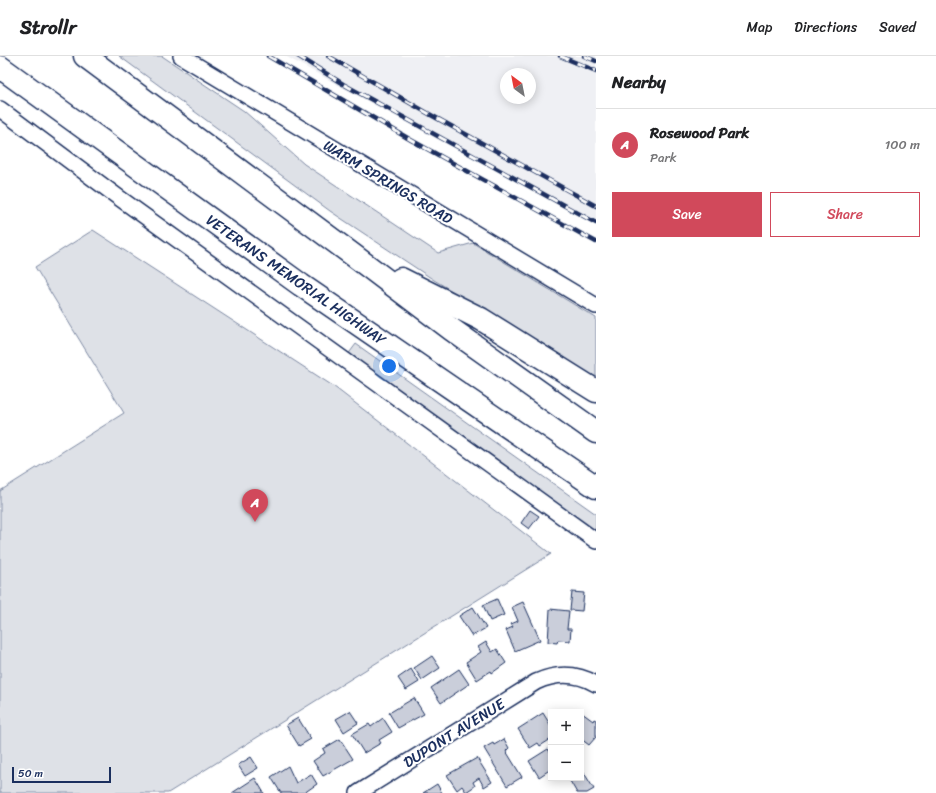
<!DOCTYPE html>
<html lang="en">
<head>
<meta charset="utf-8">
<style>
	body { margin:0; font-family:Sriracha,sans-serif; background:#f2f2f2; color:#202124 }
	.controls { position:absolute; right:12px; bottom:12px; display:grid; overflow:hidden; border-radius:0px; box-shadow:0 2px 10px #0003 }
	.controls button { width:36px; height:36px; display:grid; place-items:center; padding:0; border:0; border-bottom:1px solid #e0e0e0; background:#fff; color:#202124; font:20px sans-serif }
	.compass { position:absolute; left:500px; top:12px; width:36px; height:36px; border-radius:50%; background:#fff; box-shadow:0 2px 10px #0003; rotate:328deg }
	.scale { position:absolute; left:12px; bottom:10px; width:99px; box-sizing:border-box; padding-left:4px; border:2px solid #1b2f5e; border-top:0; font-size:11px; line-height:14px; white-space:nowrap; color:#1b2f5e; -webkit-text-stroke:3px #fff; paint-order:stroke }
	.you { position:absolute; left:389px; top:310px; width:14px; height:14px; margin:-10px; border:3px solid #fff; border-radius:50%; background:#1a73e8; box-shadow:0 0 0 6px #1a73e833 }
	.badge { display:grid; place-items:center; width:26px; height:26px; border-radius:50%; background:#d1495b; color:#fff; font-size:13px; font-weight:700 }
	.pin { position:absolute; translate:-50% -33px; filter:drop-shadow(0 1px 2px #0008) }
	.pin::after { content:''; position:absolute; top:21px; width:14px; height:12px; background:inherit; clip-path:polygon(0 0,100% 0,50% 100%) }
	.list { margin:0; padding:0; list-style:none }
	h2 { display:flex; justify-content:space-between; align-items:center; height:52px; margin:0; padding:0 16px; font-size:17px }
	h2 small { font-size:13px; font-weight:400; color:#757577 }
	.list li { display:grid; grid-template-columns:26px 1fr auto; gap:12px; align-items:center; box-sizing:border-box; height:72px; padding:0 16px; border-top:1px solid #e0e0e0 }
	.list b { display:block; font-size:15px; white-space:nowrap }
	.list p { margin:0; font-size:13px; white-space:nowrap; color:#757577 }
	.list em { font-size:13px; font-style:normal; color:#757577 }
	.actions { display:flex; gap:8px; padding:12px 16px }
	.actions a { flex:1; padding:9px 0; border:1px solid #d1495b; border-radius:0px; text-align:center; font-size:14px; color:#d1495b }
	.actions .main { background:#d1495b; color:#fff }
	.map { position:relative; flex:none; width:596px; height:737px; overflow:hidden }
	header { display:flex; align-items:center; gap:24px; box-sizing:border-box; height:56px; padding:0 20px; background:#fff; border-bottom:1px solid #e0e0e0 }
	header strong { font-size:19px }
	nav { display:flex; gap:22px; margin-inline-start:auto; font-size:14px }
	main { display:flex }
	aside { flex:1; background:#fff }
	.map>svg:first-child { display:block }
</style>
</head>
<body>
<header>
<strong>Strollr</strong>
<nav><a>Map</a><a>Directions</a><a>Saved</a></nav>
</header>
<main>
<div class="map">
<svg width="596" height="737" viewBox="0 0 596 737">
	<rect width="100%" height="100%" fill="#fff"/>
	<filter id="ink" filterUnits="userSpaceOnUse"><feTurbulence type="fractalNoise" baseFrequency=".025" numOctaves="2"/><feDisplacementMap in="SourceGraphic" scale="8" xChannelSelector="R" yChannelSelector="G"/><feConvolveMatrix kernelMatrix="1 2 1 2 8 2 1 2 1" color-interpolation-filters="sRGB"/></filter>
	<g filter="url(#ink)">
		<path fill="#eff0f4" fill-rule="evenodd" d="M285,0H596V164L437,83ZM506,18H530V42H506Z"/>
		<g fill="#dee1e7" stroke="#7c88a2">
			<path d="M119,0H162L244,55L304,108L438,197L473,187L596,262V322L434,224L330,155Z"/>
			<path d="M93,174L333,330L551,498L168,737H0V435L124,357L35,211Z"/>
			<path d="M356,288L596,458V476L347,300Z"/>
		</g>
		<g fill="#caceda" stroke="#1b2f5e">
			<path d="M530,454L539,460L529,473L521,467Z"/>
			<path d="M572,536L584,537L582,555L570,554Z"/>
			<path d="M497,543L504,559L490,565L483,549Z"/>
			<path d="M523,546L540,584L515,595L506,574L513,571L511,568L518,565L512,551Z"/>
			<path d="M473,551L486,572L472,580L459,560Z"/>
			<path d="M550,553L569,555L567,573H571L570,585L558,584L557,587L548,586Z"/>
			<path d="M486,586L492,596L497,593L506,607L492,617L491,615L477,624L466,606L481,596L478,591Z"/>
			<path d="M432,600L440,612L422,624L414,612Z"/>
			<path d="M411,613L419,626L406,634L398,622Z"/>
			<path d="M459,613L469,628L441,647L431,632Z"/>
			<path d="M414,642L424,658L398,672L389,657Z"/>
			<path d="M578,654L593,665L594,663L596,664V681L589,689L581,683V656H576Z"/>
			<path d="M350,655L358,667L344,676L336,663Z"/>
			<path d="M543,657L551,670V683L540,690L538,687L530,692L518,673Z"/>
			<path d="M298,662L311,683L299,690L286,669Z"/>
			<path d="M383,662L392,676L379,684L381,687L364,697L352,678L369,668L371,671Z"/>
			<path d="M340,683L353,703L323,720L313,705L325,697L323,693Z"/>
			<path d="M504,683L509,692L506,695L522,721L507,730L485,694L484,692L493,687L494,689Z"/>
			<path d="M548,693L551,698V713L539,721L529,705Z"/>
			<path d="M251,701L258,712L245,720L238,709Z"/>
			<path d="M477,702L492,726L484,731L479,722L473,726L475,730L466,736L462,730L457,734L447,719Z"/>
			<path d="M288,710L296,727L311,718L317,728L304,737H281L271,721Z"/>
			<path d="M584,717L594,733L587,737H577L570,725L576,722H581V719Z"/>
			<path d="M255,722L264,737H232Z"/>
			<path d="M437,728L442,737H423Z"/>
		</g>
		<g fill="none" stroke-linecap="round" stroke-linejoin="round">
			<g stroke="#1b2f5e" stroke-width="18">
				<g id="minor">
					<path d="M181,0L596,250"/>
					<path d="M0,53L118,141L596,485"/>
					<path d="M358,737L536,626C556,617 577,617 596,628"/>
				</g>
			</g>
			<g stroke="#1b2f5e" stroke-width="25">
				<g id="highway">
					<path d="M85,0L353,199L451,273L596,376"/>
					<path d="M0,11L301,229L596,431"/>
					<path d="M401,223L481,263L596,335"/>
				</g>
			</g>
			<use href="#minor" stroke="#fff" stroke-width="15"/>
			<use href="#highway" stroke="#fff" stroke-width="22"/>
			<g stroke="#1b2f5e" stroke-width="4.5">
				<g id="rail">
					<path d="M268,0L411,84L596,186"/>
					<path d="M298,0L343,28L596,167"/>
					<path d="M328,0L431,59L596,150"/>
					<path d="M560,0L596,15"/>
					<path d="M584,0L596,5"/>
				</g>
			</g>
			<use href="#rail" stroke="#fff" stroke-width="3" stroke-dasharray="9" stroke-linecap="butt"/>
		</g>
	</g>
	<g text-anchor="middle" stroke-width="4" stroke-linejoin="round" paint-order="stroke">
		<g font-size="15" fill="#1b2f5e" stroke="#fff">
			<text transform="translate(388 126) rotate(31)" y="5">WARM SPRINGS ROAD</text>
			<text transform="translate(296 224) rotate(35)" y="5">VETERANS MEMORIAL HIGHWAY</text>
			<text transform="translate(454 677) rotate(-32)" y="5">DUPONT AVENUE</text>
		</g>
	</g>
</svg>
<div class="controls">
<button>+</button>
<button>−</button>
</div>
<svg class="compass" viewBox="-18 -18 36 36"><path d="M0-13l5 13h-10z" fill="#e53935"/><path d="M0 13l5-13h-10z" fill="#757577"/></svg>
<div class="scale">50 m</div>
<div class="you"></div>
<div class="pin badge" style="left:255px;top:466px">A</div>
</div>
<aside>
<h2>Nearby<small></small></h2>
<ul class="list">
<li><span class="badge">A</span><div><b>Rosewood Park</b><p>Park</p></div><em>100 m</em></li>
</ul>
<div class="actions"><a class="main">Save</a><a>Share</a></div>
</aside>
</main>
</body>
</html>
